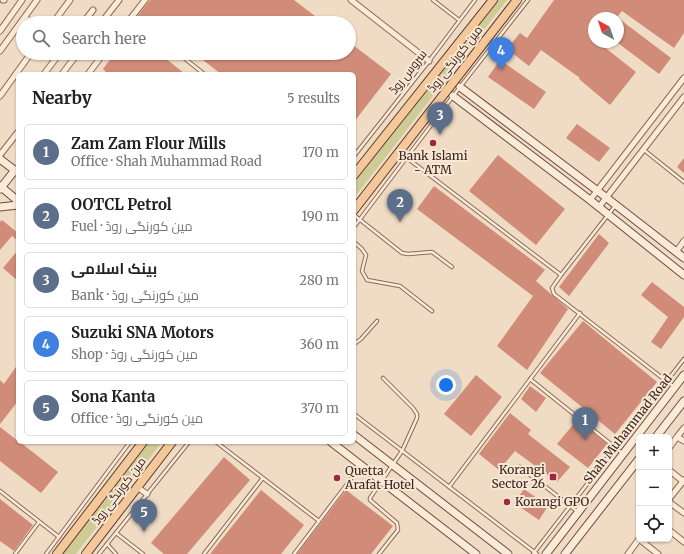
<!DOCTYPE html>
<html lang="en">
<head>
<meta charset="utf-8">
<style>
	body { margin:0; font-family:Merriweather,Cairo,serif; background:#f6f6f6; color:#222 }
	.controls { position:absolute; right:12px; bottom:12px; display:grid; overflow:hidden; border-radius:6px; box-shadow:0 1px 3px #0004 }
	.controls button { width:36px; height:36px; display:grid; place-items:center; padding:0; border:0; border-bottom:1px solid #e0e0e0; background:#fff; color:#222; font:20px sans-serif }
	.compass { position:absolute; left:588px; top:12px; width:36px; height:36px; border-radius:50%; background:#fff; box-shadow:0 1px 3px #0004; rotate:320deg }
	.you { position:absolute; left:446px; top:385px; width:14px; height:14px; margin:-10px; border:3px solid #fff; border-radius:50%; background:#1a73e8; box-shadow:0 0 0 6px #1a73e833 }
	.badge { display:grid; place-items:center; width:26px; height:26px; border-radius:50%; background:#1a73e8; color:#fff; font-size:13px; font-weight:700 }
	.pin { position:absolute; translate:-50% -33px; filter:drop-shadow(0 1px 2px #0008) }
	.pin::after { content:''; position:absolute; top:21px; width:14px; height:12px; background:inherit; clip-path:polygon(0 0,100% 0,50% 100%) }
	.list { margin:0; padding:0; list-style:none }
	h2 { display:flex; justify-content:space-between; align-items:center; height:52px; margin:0; padding:0 16px; font-size:17px }
	h2 small { font-size:13px; font-weight:400; color:#767676 }
	.list li { display:grid; grid-template-columns:26px 1fr auto; gap:12px; align-items:center; box-sizing:border-box; height:56px; margin:0 8px 8px; padding:0 8px; border:1px solid #e0e0e0; border-radius:6px }
	.list b { display:block; font-size:15px; white-space:nowrap }
	.list p { margin:0; font-size:13px; white-space:nowrap; color:#767676 }
	.list em { font-size:13px; font-style:normal; color:#767676 }
	.icon { flex:none; width:22px; height:22px; fill:none; stroke:currentColor; stroke-width:2; stroke-linecap:round; stroke-linejoin:round }
	.map { position:relative; flex:none; width:684px; height:554px; overflow:hidden }
	.search { position:absolute; background:#fff; box-shadow:0 1px 3px #0004; left:16px; top:16px; width:340px; height:44px; display:flex; align-items:center; gap:10px; box-sizing:border-box; padding:0 14px; border-radius:22px; color:#767676; font-size:15px }
	.panel { position:absolute; background:#fff; box-shadow:0 1px 3px #0004; left:16px; top:72px; width:340px; height:372px; border-radius:6px }
	.map>svg:first-child { display:block }
</style>
</head>
<body>
<div class="map">
<svg width="684" height="554" viewBox="0 0 684 554">
	<rect width="100%" height="100%" fill="#f0dbc4"/>
	<g fill="#cfcb97">
		<path d="M497,0H507L354,198V182Z"/>
		<path d="M148,442H162L76,554H63Z"/>
	</g>
	<g fill="#d08c78">
		<path d="M150,0H294L324,23H157L153,20L150,23H132Z"/>
		<path d="M554,0H684V33L674,48L622,11L616,18H594V42H606L603,46L636,72L610,105L579,79L580,78L541,50L529,66L507,49L520,33L527,38Z"/>
		<path d="M618,18L671,58L659,74L618,43Z"/>
		<path d="M349,42L391,74L354,122V74H221L194,53H349Z"/>
		<path d="M115,53H159L185,74H108L103,69Z"/>
		<path d="M500,60L546,92L534,109L488,77Z"/>
		<path d="M577,124L610,148L599,162L566,138Z"/>
		<path d="M498,155L565,209L536,245L469,191Z"/>
		<path d="M684,158V173L677,167Z"/>
		<path d="M434,186L545,270L536,281L568,309L527,370L497,346L533,296L417,209Z"/>
		<path d="M2,220L18,233V241L12,236L0,250V222Z"/>
		<path d="M599,234L609,243L569,296L559,287Z"/>
		<path d="M18,250V281L3,268Z"/>
		<path d="M652,282L684,307V317L661,349L651,342L668,317L641,295Z"/>
		<path d="M583,321L657,382L615,434L540,373Z"/>
		<path d="M18,364V401L0,424V380L4,384Z"/>
		<path d="M476,375L502,397L471,436L444,414Z"/>
		<path d="M530,386L546,398L536,412L521,399Z"/>
		<path d="M510,413L531,430L528,434L570,467L557,482L515,451L499,470L479,454Z"/>
		<path d="M577,420L607,444L588,468L557,444Z"/>
		<path d="M0,427L18,441V442H20L58,472L41,493L0,461Z"/>
		<path d="M224,457L250,480L187,554H164L151,543Z"/>
		<path d="M524,489L548,506L539,520L514,503Z"/>
		<path d="M261,490L304,525L281,554H210Z"/>
		<path d="M346,490L393,526L371,554H297Z"/>
		<path d="M0,499L33,525L14,551L0,541Z"/>
	</g>
	<g fill="none" stroke-linecap="round" stroke-linejoin="round">
		<g stroke="#8c6b59" stroke-width="4.5">
			<g id="lane">
				<path d="M433,0L459,20"/>
				<path d="M26,17L34,23"/>
				<path d="M178,53L204,74"/>
				<path d="M644,150L684,182"/>
				<path d="M354,156L429,61L475,0"/>
				<path d="M407,158L561,275L552,288L554,294L674,387"/>
				<path d="M354,215L402,253L408,254L432,252L452,267"/>
				<path d="M354,227L460,87L528,0"/>
				<path d="M354,242L362,249L366,255L362,271L367,280L400,286L432,311"/>
				<path d="M561,275L615,206"/>
				<path d="M354,344L361,339L377,321"/>
				<path d="M530,379L622,453"/>
				<path d="M354,414L537,554"/>
				<path d="M216,442L319,521"/>
				<path d="M520,467L578,512"/>
				<path d="M449,487L580,313"/>
				<path d="M0,491L59,537"/>
				<path d="M116,533L143,554"/>
				<path d="M107,544L116,554"/>
				<path d="M15,554L39,522"/>
				<path d="M46,554L130,442"/>
				<path d="M99,554L189,442"/>
				<path d="M204,554L262,479"/>
				<path d="M294,554L360,467"/>
				<path d="M379,554L398,530L397,523L370,500V498L402,451L417,418V414L413,408L383,378"/>
				<path d="M533,554L684,359"/>
			</g>
		</g>
		<g stroke="#8c6b59" stroke-width="7">
			<g id="street">
				<path d="M3,0H4"/>
				<path d="M351,0L429,61"/>
				<path d="M53,23L70,0"/>
				<path d="M83,23L93,10"/>
				<path d="M101,23L119,0"/>
				<path d="M127,23L145,0"/>
				<path d="M0,31L22,0"/>
				<path d="M0,51L37,0"/>
				<path d="M44,74L60,53"/>
				<path d="M62,74L78,53"/>
				<path d="M88,74L104,53"/>
				<path d="M0,96L31,53"/>
				<path d="M0,155L18,132"/>
				<path d="M590,200L684,78"/>
				<path d="M599,207L684,97"/>
				<path d="M676,252L684,241"/>
				<path d="M677,437L684,428"/>
				<path d="M669,448L677,437L684,441"/>
				<path d="M669,470L684,482"/>
				<path d="M137,487L147,494"/>
				<path d="M669,499L684,480"/>
				<path d="M669,502L684,513"/>
				<path d="M669,530L684,542"/>
				<path d="M639,539L658,554"/>
				<path d="M628,554L639,539"/>
			</g>
		</g>
		<g stroke="#6e4c3d" stroke-width="9">
			<g id="secondary">
				<path d="M460,87L603,195L684,258"/>
				<path d="M453,96L590,200L684,275"/>
				<path d="M0,159L17,172"/>
				<path d="M0,186L18,201"/>
				<path d="M0,189L15,170"/>
				<path d="M0,207L18,205"/>
				<path d="M354,435L508,554"/>
				<path d="M656,437L684,401"/>
				<path d="M331,442L476,554"/>
				<path d="M546,554L684,375"/>
				<path d="M565,554L639,459"/>
			</g>
		</g>
		<g stroke="#5a3a2e" stroke-width="10">
			<g id="primary">
				<path d="M354,175L493,0"/>
				<path d="M354,210L517,0"/>
				<path d="M57,554L143,442"/>
				<path d="M86,554L172,442"/>
			</g>
		</g>
		<use href="#lane" stroke="#faead8" stroke-width="2.5"/>
		<use href="#street" stroke="#faead8" stroke-width="5"/>
		<use href="#secondary" stroke="#faead8" stroke-width="7"/>
		<use href="#primary" stroke="#f5c89b" stroke-width="8"/>
	</g>
	<g fill="#9e263e" stroke="#f7e7d4" stroke-width="1.5">
		<circle cx="433" cy="143" r="4"/>
		<rect x="549" y="473" width="8" height="8" rx="2"/>
		<circle cx="337" cy="478" r="4"/>
		<circle cx="507" cy="502" r="4"/>
	</g>
	<g text-anchor="middle" stroke-width="4" stroke-linejoin="round" paint-order="stroke">
		<g font-size="12" fill="#3b271e" stroke="#f7e7d4">
			<text transform="translate(455 59) rotate(-52)" y="4">مین کورنگی روڈ</text>
			<text transform="translate(408 72) rotate(-52)" y="4">سروس روڈ</text>
			<text transform="translate(628 429) rotate(-52)" y="4">Shah Muhammad Road</text>
			<text transform="translate(119 491) rotate(-53)" y="4">مین کورنگی روڈ</text>
		</g>
		<g font-size="12" fill="#3b271e" stroke="#f7e7d4" text-anchor="start">
			<text x="433" y="160" text-anchor="middle">Bank Islami<tspan x="433" dy="14">- ATM</tspan></text>
			<text x="545" y="474" text-anchor="end">Korangi<tspan x="545" dy="14">Sector 26</tspan></text>
			<text x="345" y="475">Quetta<tspan x="345" dy="14">Arafat Hotel</tspan></text>
			<text x="515" y="506">Korangi GPO</text>
		</g>
	</g>
</svg>
<div class="controls">
<button>+</button>
<button>−</button>
<button><svg class="icon" aria-label="locate" viewBox="0 0 24 24"><circle cx="12" cy="12" r="6"/><path d="M12 2v4M12 18v4M2 12h4M18 12h4"/></svg></button>
</div>
<svg class="compass" viewBox="-18 -18 36 36"><path d="M0-13l5 13h-10z" fill="#e53935"/><path d="M0 13l5-13h-10z" fill="#767676"/></svg>
<div class="you"></div>
<div class="pin badge" style="left:585px;top:440px;background:#5c6f8a">1</div>
<div class="pin badge" style="left:400px;top:222px;background:#5c6f8a">2</div>
<div class="pin badge" style="left:440px;top:135px;background:#5c6f8a">3</div>
<div class="pin badge" style="left:501px;top:70px;background:#3f7fe0">4</div>
<div class="pin badge" style="left:144px;top:532px;background:#5c6f8a">5</div>
<div class="search"><svg class="icon" aria-label="search" viewBox="0 0 24 24"><circle cx="10" cy="10" r="6"/><path d="M15 15l6 6"/></svg>Search here</div>
<section class="panel">
<h2>Nearby<small>5 results</small></h2>
<ul class="list">
<li><span class="badge" style="background:#5c6f8a">1</span><div><b>Zam Zam Flour Mills</b><p>Office · Shah Muhammad Road</p></div><em>170 m</em></li>
<li><span class="badge" style="background:#5c6f8a">2</span><div><b>OOTCL Petrol</b><p>Fuel · مین کورنگی روڈ</p></div><em>190 m</em></li>
<li><span class="badge" style="background:#5c6f8a">3</span><div><b>بینک اسلامی</b><p>Bank · مین کورنگی روڈ</p></div><em>280 m</em></li>
<li><span class="badge" style="background:#3f7fe0">4</span><div><b>Suzuki SNA Motors</b><p>Shop · مین کورنگی روڈ</p></div><em>360 m</em></li>
<li><span class="badge" style="background:#5c6f8a">5</span><div><b>Sona Kanta</b><p>Office · مین کورنگی روڈ</p></div><em>370 m</em></li>
</ul>
</section>
</div>
</body>
</html>
